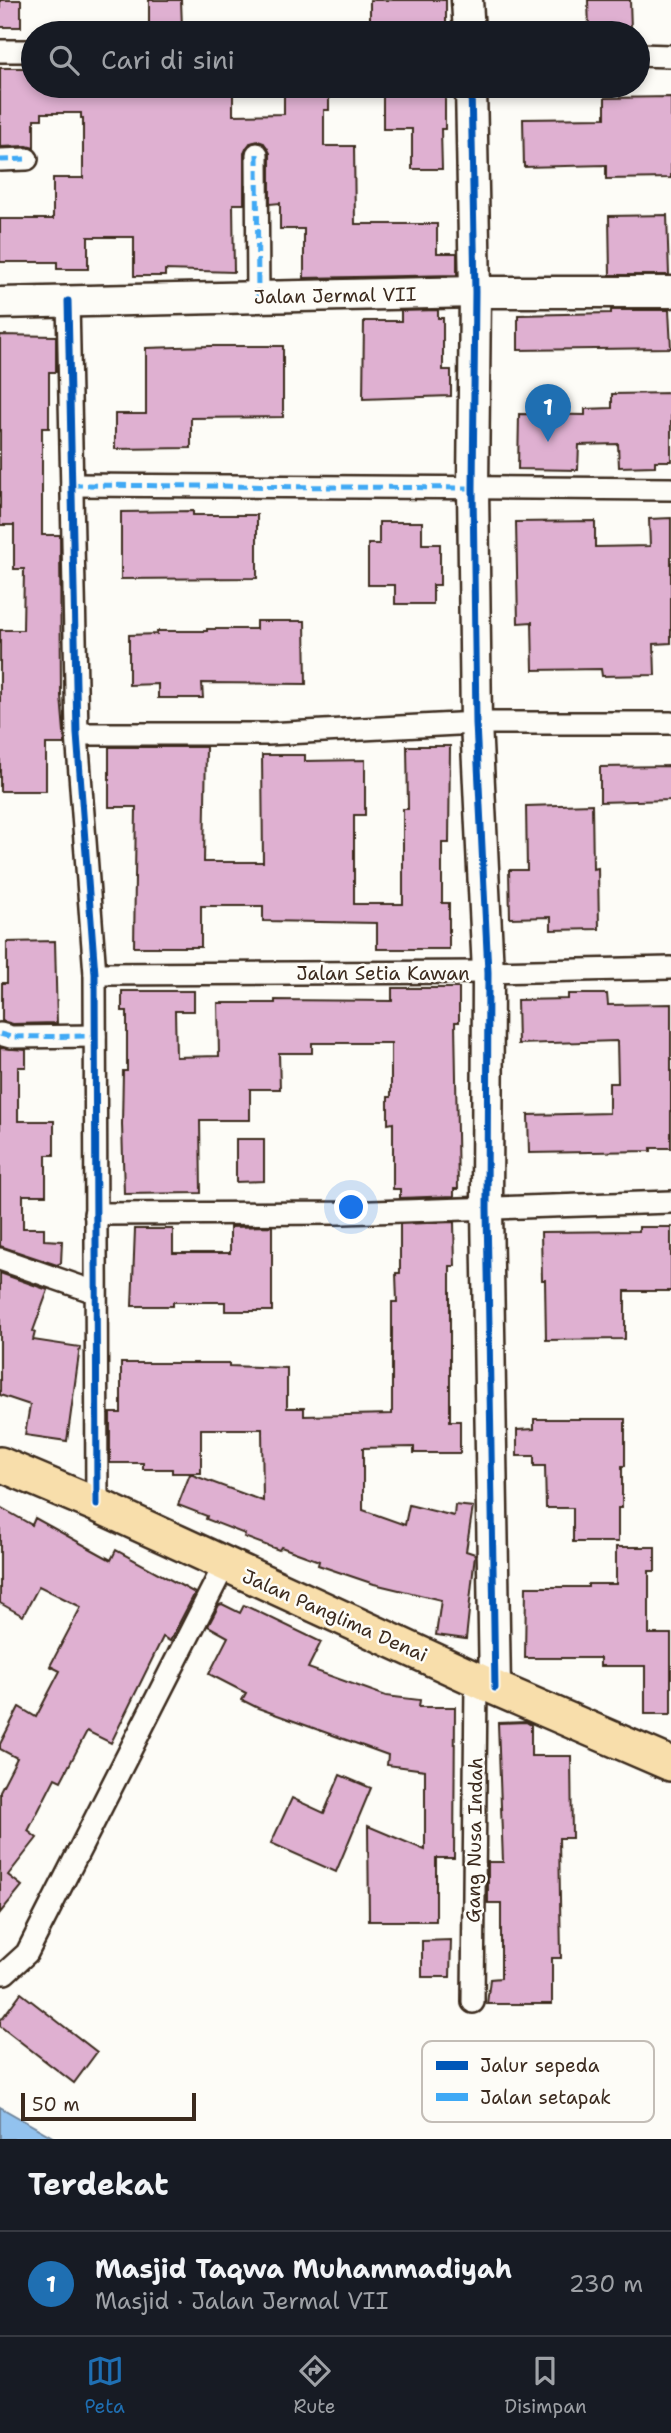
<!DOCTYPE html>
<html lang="id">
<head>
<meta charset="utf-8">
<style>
	body { margin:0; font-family:"Shantell Sans",sans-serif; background:#242831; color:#f1f3f6 }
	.scale { position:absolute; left:21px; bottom:18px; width:175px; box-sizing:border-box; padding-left:7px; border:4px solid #3b2a1e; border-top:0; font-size:19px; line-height:24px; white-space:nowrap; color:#3b2a1e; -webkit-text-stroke:5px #fdfcf7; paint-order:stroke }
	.you { position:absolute; left:352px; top:1208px; width:24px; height:24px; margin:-18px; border:5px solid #fff; border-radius:50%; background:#1a73e8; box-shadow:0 0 0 10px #1a73e833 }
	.badge { display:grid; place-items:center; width:46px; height:46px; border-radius:50%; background:#1f6fb2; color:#fff; font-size:23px; font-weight:700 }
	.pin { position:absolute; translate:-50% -58px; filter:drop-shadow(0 2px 4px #0008) }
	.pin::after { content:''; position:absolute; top:37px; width:24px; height:21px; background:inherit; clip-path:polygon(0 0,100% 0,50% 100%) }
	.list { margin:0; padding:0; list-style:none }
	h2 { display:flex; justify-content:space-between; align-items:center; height:91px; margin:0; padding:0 28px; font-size:30px }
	h2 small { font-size:23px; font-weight:400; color:#9ea1a6 }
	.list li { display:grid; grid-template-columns:46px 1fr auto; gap:21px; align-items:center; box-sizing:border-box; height:105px; padding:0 28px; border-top:2px solid #363941 }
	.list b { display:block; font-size:26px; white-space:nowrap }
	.list p { margin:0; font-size:23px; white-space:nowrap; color:#9ea1a6 }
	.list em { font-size:23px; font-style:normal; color:#9ea1a6 }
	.icon { flex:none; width:38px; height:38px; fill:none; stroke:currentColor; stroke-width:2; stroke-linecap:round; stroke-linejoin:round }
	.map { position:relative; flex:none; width:671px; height:2139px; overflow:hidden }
	.search { position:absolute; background:#171b24; box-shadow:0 4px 10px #0003; left:21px; right:21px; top:21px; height:77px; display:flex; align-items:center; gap:18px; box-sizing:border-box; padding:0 24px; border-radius:38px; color:#9ea1a6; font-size:26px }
	.sheet { height:196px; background:#171b24 }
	nav { display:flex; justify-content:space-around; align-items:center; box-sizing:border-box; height:98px; border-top:2px solid #363941; background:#171b24; font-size:19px; color:#9ea1a6 }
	nav a { display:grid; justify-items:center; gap:4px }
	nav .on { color:#1f6fb2 }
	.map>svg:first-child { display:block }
</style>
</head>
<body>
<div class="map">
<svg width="671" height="2139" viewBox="0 0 671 2139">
	<rect width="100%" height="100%" fill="#fdfcf7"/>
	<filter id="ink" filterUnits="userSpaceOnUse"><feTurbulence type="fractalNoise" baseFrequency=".0143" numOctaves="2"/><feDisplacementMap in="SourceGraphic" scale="14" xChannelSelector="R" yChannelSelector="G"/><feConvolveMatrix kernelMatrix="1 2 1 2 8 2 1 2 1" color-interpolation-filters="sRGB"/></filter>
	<g filter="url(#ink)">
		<path fill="#92c2ee" stroke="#6f859b" stroke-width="2" d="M0,2107L56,2139H0Z"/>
		<g fill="#dfb0d1" stroke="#3b2a1e" stroke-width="2">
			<rect x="0" y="0" width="21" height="27"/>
			<path d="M149,0H181L182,27H149Z"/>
			<rect x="370" y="0" width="76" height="31"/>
			<path d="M588,0H630L631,29L589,30Z"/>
			<path d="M0,68H33V86H233V115L284,114V86H329V110H324V146H354L355,224H437V253H457V275L304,278V229H280V203L270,204V153L264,143L258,141L250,143L244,153V204H233L234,272L165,270V276H134V237H88V269H57V262H0V219H53V178H83V118H81V113H42V119H34V148L27,146L0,147Z"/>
			<path d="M383,86H445V129H441L442,169H412V129H383Z"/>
			<path d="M671,97V178L606,179V165L524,167L523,119L605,118V98Z"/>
			<path d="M667,215L669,275H610L609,216Z"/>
			<path d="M438,310V318H443V370H451V396L363,399L364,321H401V311Z"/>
			<path d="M611,310H669L671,348L518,350V315L611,313Z"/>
			<path d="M0,335L56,336V372H49V428H42V535H60L61,696L65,744H46V791H0V630H23L24,569H14V525H0Z"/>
			<path d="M210,346H283V417L191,418V448L115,449V414H146V348Z"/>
			<path d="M671,393V461H655V466L619,467L618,444L579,445L578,470L518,469L519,414L585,415V409L612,408V394Z"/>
			<path d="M193,511V515H257V578L121,579V512Z"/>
			<path d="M671,518V643L654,644L655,675L602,676L601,669L533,670L532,622L518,623L516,522L595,521V547L650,546L649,519Z"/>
			<path d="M379,522H422V544H440V585H433V604H395V585H368V544H379Z"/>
			<path d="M256,621H305L306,684L202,683L203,698H158V684L129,685V635L157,634V631H207V629H256Z"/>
			<path d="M407,746H450L449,843H442V903H449V949H377V923L263,921V906H201V947H134L136,807H109V747H206L204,862H263L262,755H305V761L365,760V815H354V904H403V809H408Z"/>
			<path d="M671,766V800L600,802V767Z"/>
			<path d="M592,804L593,869L598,868L599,929L551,930V917L510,918L509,870H527L526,806Z"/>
			<path d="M55,941L57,1023L13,1024L2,1021V983H7V942Z"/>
			<path d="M392,988H459V1022H455L458,1189H454V1196L400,1198V1189H393V1123L388,1124V1097H391V1043H312V1053H279L280,1089H250V1120H200L201,1193L124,1194L122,1124L123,1071H127V1011H122V991H194V1011H175L176,1057L219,1056L218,1003H275V1000L392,1001Z"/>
			<path d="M568,994H607L608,1005L671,1004V1148H651V1151L529,1153L528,1115L609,1113V1083H618L617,1041L518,1044L517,1000L568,999Z"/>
			<path d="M0,1048L26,1050V1067H18V1121H54V1155H46V1195H23V1228H44V1240L62,1241L61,1263L57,1265L0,1246Z"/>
			<path d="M236,1139H264V1181L236,1182Z"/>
			<path d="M454,1222L455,1266H450V1421H460V1453H414V1447L363,1448V1510L405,1525L409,1505L454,1516L455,1505L473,1507L466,1551L475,1554L466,1639L436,1635L441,1600L374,1584L318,1565L319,1561L281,1547L279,1550L244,1537L245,1534L206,1519L207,1516L178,1505L190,1474L263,1501L262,1429H201V1473H172V1469H143V1463H110V1413H121V1363H229V1366L287,1368V1408H304V1416L392,1414V1302H397L396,1273H400V1224Z"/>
			<path d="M272,1226V1311H225V1302H173V1306H132L135,1229H173V1253H230V1227Z"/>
			<path d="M639,1227H671V1291H625V1339L546,1340L545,1280H542L541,1232L639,1231Z"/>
			<path d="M0,1273L48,1290L33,1331L35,1332L33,1340L80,1347L67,1441L25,1435L30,1405L0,1395Z"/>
			<path d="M534,1419H625V1466H622V1508H618V1542H573V1508H546L545,1466H534V1456H517V1430L534,1429Z"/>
			<path d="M0,1507L32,1525L35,1518L111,1560L116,1550L195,1593L170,1641L163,1637L111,1743L87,1731L61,1781L55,1778L28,1831L37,1838L8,1875L22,1886L0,1913V1791L17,1758L0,1749V1744L19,1707L36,1717L60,1671L50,1666L81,1607L39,1586L23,1616L0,1603Z"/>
			<path d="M616,1547H655V1571H649V1634H671V1714H645V1666H600V1658H525L526,1587H588V1584H616Z"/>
			<path d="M222,1604L240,1613L244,1605L321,1642L308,1668L386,1696L420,1700L419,1707H455L454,1858H436V1921H369L368,1826L425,1850V1770L387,1765L388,1755L258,1708L242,1700L246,1693L209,1674L228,1637L208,1626L219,1605Z"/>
			<path d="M526,1722L531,1725V1756H571L572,1838H559L561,1958H552V2004H487L490,1979L501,1978V1903H488V1862H503L498,1723Z"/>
			<path d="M340,1775L371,1788L336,1872L271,1843L292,1798L324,1813Z"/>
			<path d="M451,1940L450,1977H422V1941Z"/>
			<path d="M21,1993L97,2052L74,2083L0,2026V2021Z"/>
		</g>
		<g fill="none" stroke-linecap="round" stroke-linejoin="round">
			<g stroke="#3b2a1e" stroke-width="26">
				<g id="street">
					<path d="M0,51H33"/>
					<path d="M638,55L671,56"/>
					<path d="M257,154L258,297"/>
					<path d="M0,160L27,159"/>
					<path d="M68,301L77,734L95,974L97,1505"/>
					<path d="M72,485L671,489"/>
					<path d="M77,734H267L476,723H671"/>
					<path d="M95,974L488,972L671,968"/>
					<path d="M0,1034L11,1037L95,1036"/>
					<path d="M95,1214L343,1213L671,1202"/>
					<path d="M0,1259L95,1292"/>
					<path d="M0,1973H5L27,1953L225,1564"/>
					<path d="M473,2002L476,1679"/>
				</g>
			</g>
			<g stroke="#3b2a1e" stroke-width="35">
				<g id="secondary">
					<path d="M467,0L469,33"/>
					<path d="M471,86L475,292L473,488L476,723L488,972L487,1209L495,1688"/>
					<path d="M0,303L475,292H671"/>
				</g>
			</g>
			<g stroke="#3b2a1e" stroke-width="38">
				<path id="primary" d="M0,1464L97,1505L495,1688L671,1764"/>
			</g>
			<use href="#street" stroke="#fdfcf7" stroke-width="21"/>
			<use href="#secondary" stroke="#fdfcf7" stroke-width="30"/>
			<use href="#primary" stroke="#f8deab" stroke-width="33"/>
			<g stroke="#3fa9f5" stroke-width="5" stroke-dasharray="10 5" stroke-linecap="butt">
				<path d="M257,154L258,297"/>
				<path d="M0,160L27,159"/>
				<path d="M72,485L473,488"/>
				<path d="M0,1034L11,1037L95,1036"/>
			</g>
			<g stroke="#fdfcf7" stroke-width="11">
				<g id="cycleway">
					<path d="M471,86L475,292L473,488L476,723L488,972L487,1209L495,1688"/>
					<path d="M68,301L77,734L95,974L97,1505"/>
				</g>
			</g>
			<use href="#cycleway" stroke="#0057b8" stroke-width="7"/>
		</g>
	</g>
	<g text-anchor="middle" stroke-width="5" stroke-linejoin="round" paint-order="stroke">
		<g font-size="19" fill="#3b2a1e" stroke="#fdfcf7">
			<text transform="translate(335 295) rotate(-1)" y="7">Jalan Jermal VII</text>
			<text x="383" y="980">Jalan Setia Kawan</text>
			<text transform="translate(335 1615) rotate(24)" y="7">Jalan Panglima Denai</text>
			<text transform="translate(474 1840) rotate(-89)" y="7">Gang Nusa Indah</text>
		</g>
	</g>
	<rect x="422" y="2041" width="232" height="81" rx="10" fill="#fdfcf7" stroke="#c3bdb6" stroke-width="2"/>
	<rect x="436" y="2061" width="32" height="9" fill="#0057b8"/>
	<rect x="436" y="2093" width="32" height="8" fill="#3fa9f5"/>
	<g font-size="19" fill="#3b2a1e">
		<text x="480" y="2072">Jalur sepeda</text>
		<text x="480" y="2104">Jalan setapak</text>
	</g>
</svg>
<div class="scale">50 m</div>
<div class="you"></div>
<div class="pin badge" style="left:548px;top:442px">1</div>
<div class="search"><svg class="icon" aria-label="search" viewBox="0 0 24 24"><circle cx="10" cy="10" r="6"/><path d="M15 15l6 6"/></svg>Cari di sini</div>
</div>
<section class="sheet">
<h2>Terdekat<small></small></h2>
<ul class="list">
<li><span class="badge">1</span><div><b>Masjid Taqwa Muhammadiyah</b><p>Masjid · Jalan Jermal VII</p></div><em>230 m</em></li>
</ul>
</section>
<nav>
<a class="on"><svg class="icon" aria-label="map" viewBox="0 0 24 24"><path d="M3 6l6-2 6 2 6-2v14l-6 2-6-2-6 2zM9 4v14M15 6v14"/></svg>Peta</a>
<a><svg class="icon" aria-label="directions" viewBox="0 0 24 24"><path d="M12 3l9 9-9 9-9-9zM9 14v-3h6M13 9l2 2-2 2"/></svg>Rute</a>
<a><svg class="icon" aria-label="saved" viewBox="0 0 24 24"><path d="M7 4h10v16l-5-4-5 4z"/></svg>Disimpan</a>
</nav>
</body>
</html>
